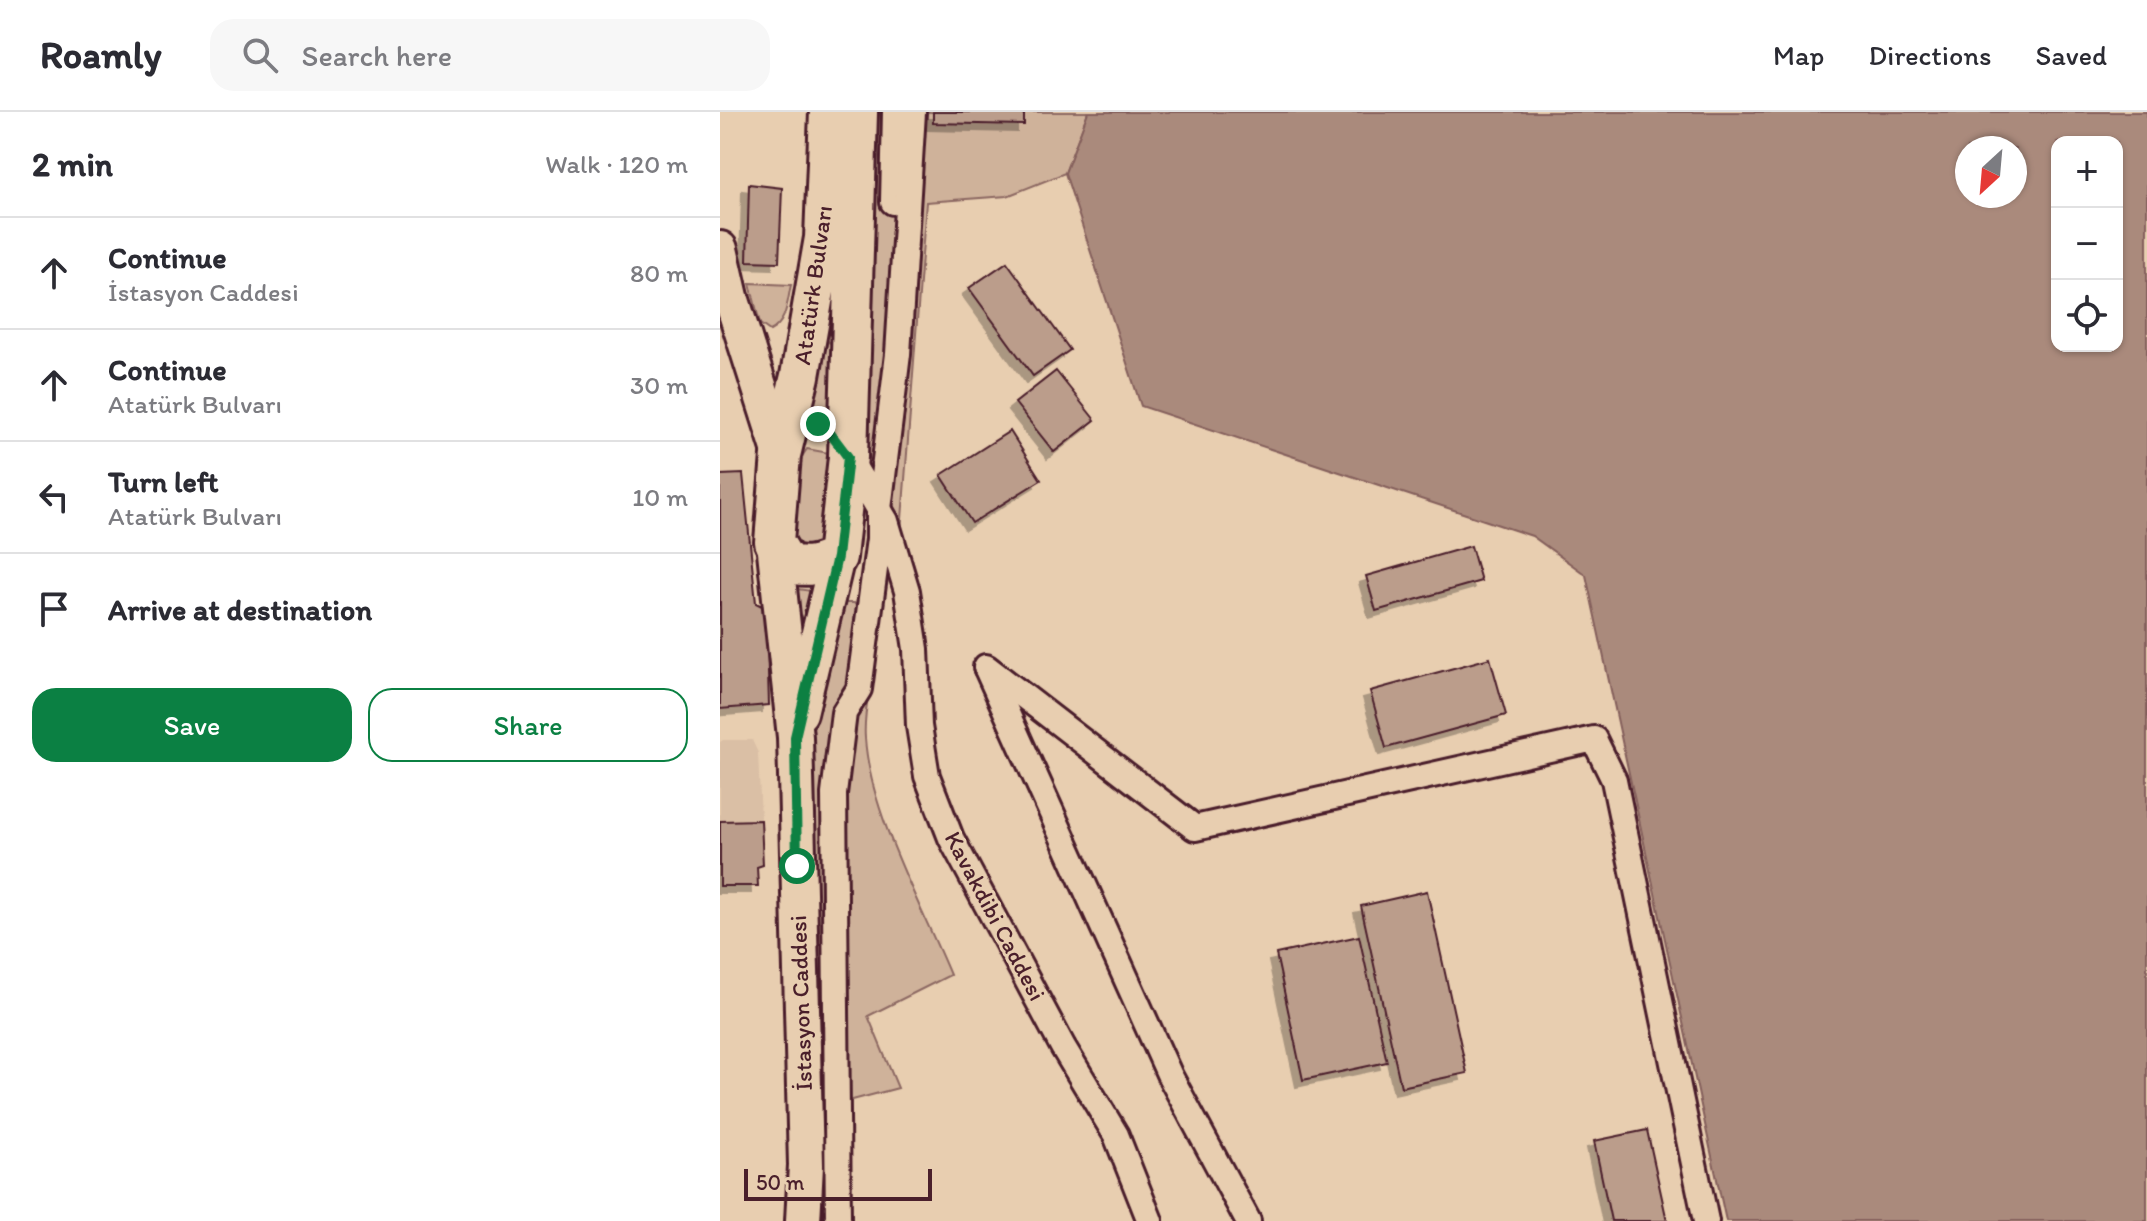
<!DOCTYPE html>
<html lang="en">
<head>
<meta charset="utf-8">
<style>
	body { margin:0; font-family:Itim,sans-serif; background:#f7f7f7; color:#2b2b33 }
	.controls { position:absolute; right:24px; top:24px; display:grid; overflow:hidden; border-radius:16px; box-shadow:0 2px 6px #0004 }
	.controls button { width:72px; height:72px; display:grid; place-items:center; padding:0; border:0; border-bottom:2px solid #e1e1e2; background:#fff; color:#2b2b33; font:40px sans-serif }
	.compass { position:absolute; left:1235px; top:24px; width:72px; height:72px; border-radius:50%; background:#fff; box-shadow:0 2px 6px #0004; rotate:206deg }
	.scale { position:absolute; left:24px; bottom:20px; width:188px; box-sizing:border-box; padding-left:8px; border:4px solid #4a1f2b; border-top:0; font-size:22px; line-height:28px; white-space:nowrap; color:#4a1f2b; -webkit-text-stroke:6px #e8ceb0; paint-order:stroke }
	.stop { position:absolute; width:24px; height:24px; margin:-18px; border:6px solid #0b8043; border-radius:50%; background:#fff }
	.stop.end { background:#0b8043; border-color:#fff; box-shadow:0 2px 8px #0008 }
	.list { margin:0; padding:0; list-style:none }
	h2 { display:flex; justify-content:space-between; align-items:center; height:104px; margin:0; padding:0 32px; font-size:34px }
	h2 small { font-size:26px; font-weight:400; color:#7c7c81 }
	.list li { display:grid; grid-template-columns:52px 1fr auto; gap:24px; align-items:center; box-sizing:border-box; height:112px; padding:0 32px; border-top:2px solid #e1e1e2 }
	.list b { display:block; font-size:30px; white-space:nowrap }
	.list p { margin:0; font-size:26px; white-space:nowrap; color:#7c7c81 }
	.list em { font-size:26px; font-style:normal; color:#7c7c81 }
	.actions { display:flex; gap:16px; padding:24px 32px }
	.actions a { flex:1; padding:18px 0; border:2px solid #0b8043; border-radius:24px; text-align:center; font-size:28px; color:#0b8043 }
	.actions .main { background:#0b8043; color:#fff }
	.icon { flex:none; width:44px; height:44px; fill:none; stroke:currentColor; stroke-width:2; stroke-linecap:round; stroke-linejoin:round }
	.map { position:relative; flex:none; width:1427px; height:1109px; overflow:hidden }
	header { display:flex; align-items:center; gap:48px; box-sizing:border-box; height:112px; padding:0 40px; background:#fff; border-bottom:2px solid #e1e1e2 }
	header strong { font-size:38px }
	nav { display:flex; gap:44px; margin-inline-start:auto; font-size:28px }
	.search { width:560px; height:72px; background:#f7f7f7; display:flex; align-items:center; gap:20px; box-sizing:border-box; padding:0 28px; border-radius:24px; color:#7c7c81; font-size:30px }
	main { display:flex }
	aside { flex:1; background:#fff }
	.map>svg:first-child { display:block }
</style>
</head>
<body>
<header>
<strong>Roamly</strong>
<div class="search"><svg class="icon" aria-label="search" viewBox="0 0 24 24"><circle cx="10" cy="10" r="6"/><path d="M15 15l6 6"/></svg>Search here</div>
<nav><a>Map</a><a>Directions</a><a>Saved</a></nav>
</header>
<main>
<aside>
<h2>2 min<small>Walk · 120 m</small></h2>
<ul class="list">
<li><svg class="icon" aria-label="ahead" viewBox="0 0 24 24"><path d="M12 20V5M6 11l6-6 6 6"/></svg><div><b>Continue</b><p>İstasyon Caddesi</p></div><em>80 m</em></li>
<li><svg class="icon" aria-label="ahead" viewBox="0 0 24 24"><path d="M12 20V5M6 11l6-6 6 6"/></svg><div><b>Continue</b><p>Atatürk Bulvarı</p></div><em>30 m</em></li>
<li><svg class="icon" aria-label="left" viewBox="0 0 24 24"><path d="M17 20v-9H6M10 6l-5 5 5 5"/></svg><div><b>Turn left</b><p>Atatürk Bulvarı</p></div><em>10 m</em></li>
<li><svg class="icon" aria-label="arrive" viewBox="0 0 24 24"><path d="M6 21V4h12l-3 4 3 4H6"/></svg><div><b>Arrive at destination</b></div></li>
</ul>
<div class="actions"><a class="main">Save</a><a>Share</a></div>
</aside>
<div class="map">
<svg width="1427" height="1109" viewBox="0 0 1427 1109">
	<defs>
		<filter id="shadow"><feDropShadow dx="-7" dy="7" stdDeviation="0" flood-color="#0004"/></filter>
	</defs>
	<rect width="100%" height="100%" fill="#e8ceb0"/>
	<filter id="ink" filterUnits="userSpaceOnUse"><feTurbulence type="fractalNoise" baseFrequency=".0125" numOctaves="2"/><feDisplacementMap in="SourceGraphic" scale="16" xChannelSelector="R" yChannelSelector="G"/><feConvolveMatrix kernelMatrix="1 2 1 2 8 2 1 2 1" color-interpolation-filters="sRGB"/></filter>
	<g filter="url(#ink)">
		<path fill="#dabfa5" d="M3,628H32L38,641L43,753L37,755L38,774H0V630Z"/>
		<g fill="#cfb29a" stroke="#8c6862" stroke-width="2">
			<path d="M134,0H368L345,61L287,84L206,90L179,447L146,378Z"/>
			<path d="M30,171L71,173C67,190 67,211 50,219L40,212Z"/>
			<path d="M108,229L112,233L115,303L86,299Z"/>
			<path d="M87,337L109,341L107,415L99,433C86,434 77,434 70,422L79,349Z"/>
			<path d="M70,476L99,480L82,546Z"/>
			<path d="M119,491H134C172,532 141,579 145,626C150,701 201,793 230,863L148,904L178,976L121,991L132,1109H90L81,646Z"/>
		</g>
		<path fill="#aa8a7b" stroke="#845f5b" stroke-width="2" fill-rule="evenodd" d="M368,0H1427V1109H1006L866,463L812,424L421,294L345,61ZM1337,30H1397V234H1337ZM1247,36H1295V84H1247Z"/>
		<g fill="#bb9d8b" stroke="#4a1f2b" stroke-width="2" filter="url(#shadow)">
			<path d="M213,0H304V13L213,11Z"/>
			<path d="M29,72L62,76L59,150L27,149Z"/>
			<path d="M287,150L350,238L313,264L249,176Z"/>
			<path d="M336,259L375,308L334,340L295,291Z"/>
			<path d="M290,319L321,368L252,411L221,363Z"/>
			<path d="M23,362L36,491L46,496L49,593L0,597V363Z"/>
			<path d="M751,434L761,469L656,499L646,464Z"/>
			<path d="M770,546L786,603L666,636L650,579Z"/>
			<path d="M41,708L43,753L37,755L38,774H0V709Z"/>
			<path d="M707,779L747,961L681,975L641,794Z"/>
			<path d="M639,824L667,950L583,968L556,842Z"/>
			<path d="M927,1018L947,1109H891L874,1029Z"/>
		</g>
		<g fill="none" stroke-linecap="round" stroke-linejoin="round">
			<g stroke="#4a1f2b" stroke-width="30">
				<g id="street">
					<path d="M173,90L175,0"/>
					<path d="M128,345L166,409L187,479L196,537L199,614L207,664L231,726L343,935L396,1023L430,1109"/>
					<path d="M266,555L475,716L874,627L894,668L986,1109"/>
					<path d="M267,557L450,964L528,1109"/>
					<path d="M118,1109L114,682L124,601L139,577L159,427V397L178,242L193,0"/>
				</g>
			</g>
			<g stroke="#4a1f2b" stroke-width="40">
				<g id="secondary">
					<path d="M0,137L11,185L61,343"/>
					<path d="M54,430L75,625L86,1053L83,1109"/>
					<path d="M80,601L117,445"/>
				</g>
			</g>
			<g stroke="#4a1f2b" stroke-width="44">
				<path id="primary" d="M109,0L104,126L80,264L61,343L54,430L67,451C87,457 98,453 117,445L128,345L138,0"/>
			</g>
			<use href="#street" stroke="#e8ceb0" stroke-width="24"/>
			<use href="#secondary" stroke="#e8ceb0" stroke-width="34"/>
			<use href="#primary" stroke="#e8ceb0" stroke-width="38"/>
		</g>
	</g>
	<g fill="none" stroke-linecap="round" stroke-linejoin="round" filter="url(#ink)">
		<path stroke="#0b8043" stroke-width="10" d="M77,754L75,625L117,445L128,345L110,321L98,312"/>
	</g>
	<g text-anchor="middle" stroke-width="6" stroke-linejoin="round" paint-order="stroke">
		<g font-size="24" fill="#4a1f2b" stroke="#e8ceb0">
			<text transform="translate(93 173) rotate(-82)" y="8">Atatürk Bulvarı</text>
			<text transform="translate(275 804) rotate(62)" y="8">Kavakdibi Caddesi</text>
			<text transform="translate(81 891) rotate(-92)" y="8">İstasyon Caddesi</text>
		</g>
	</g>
</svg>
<div class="controls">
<button>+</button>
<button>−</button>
<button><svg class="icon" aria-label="locate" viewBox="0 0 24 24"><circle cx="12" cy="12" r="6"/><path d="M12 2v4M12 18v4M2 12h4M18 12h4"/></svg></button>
</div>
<svg class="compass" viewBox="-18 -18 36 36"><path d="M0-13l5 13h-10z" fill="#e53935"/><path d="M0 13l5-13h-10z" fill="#7c7c81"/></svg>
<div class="scale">50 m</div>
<div class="stop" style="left:77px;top:754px"></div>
<div class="stop end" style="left:98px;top:312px"></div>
</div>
</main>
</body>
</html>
